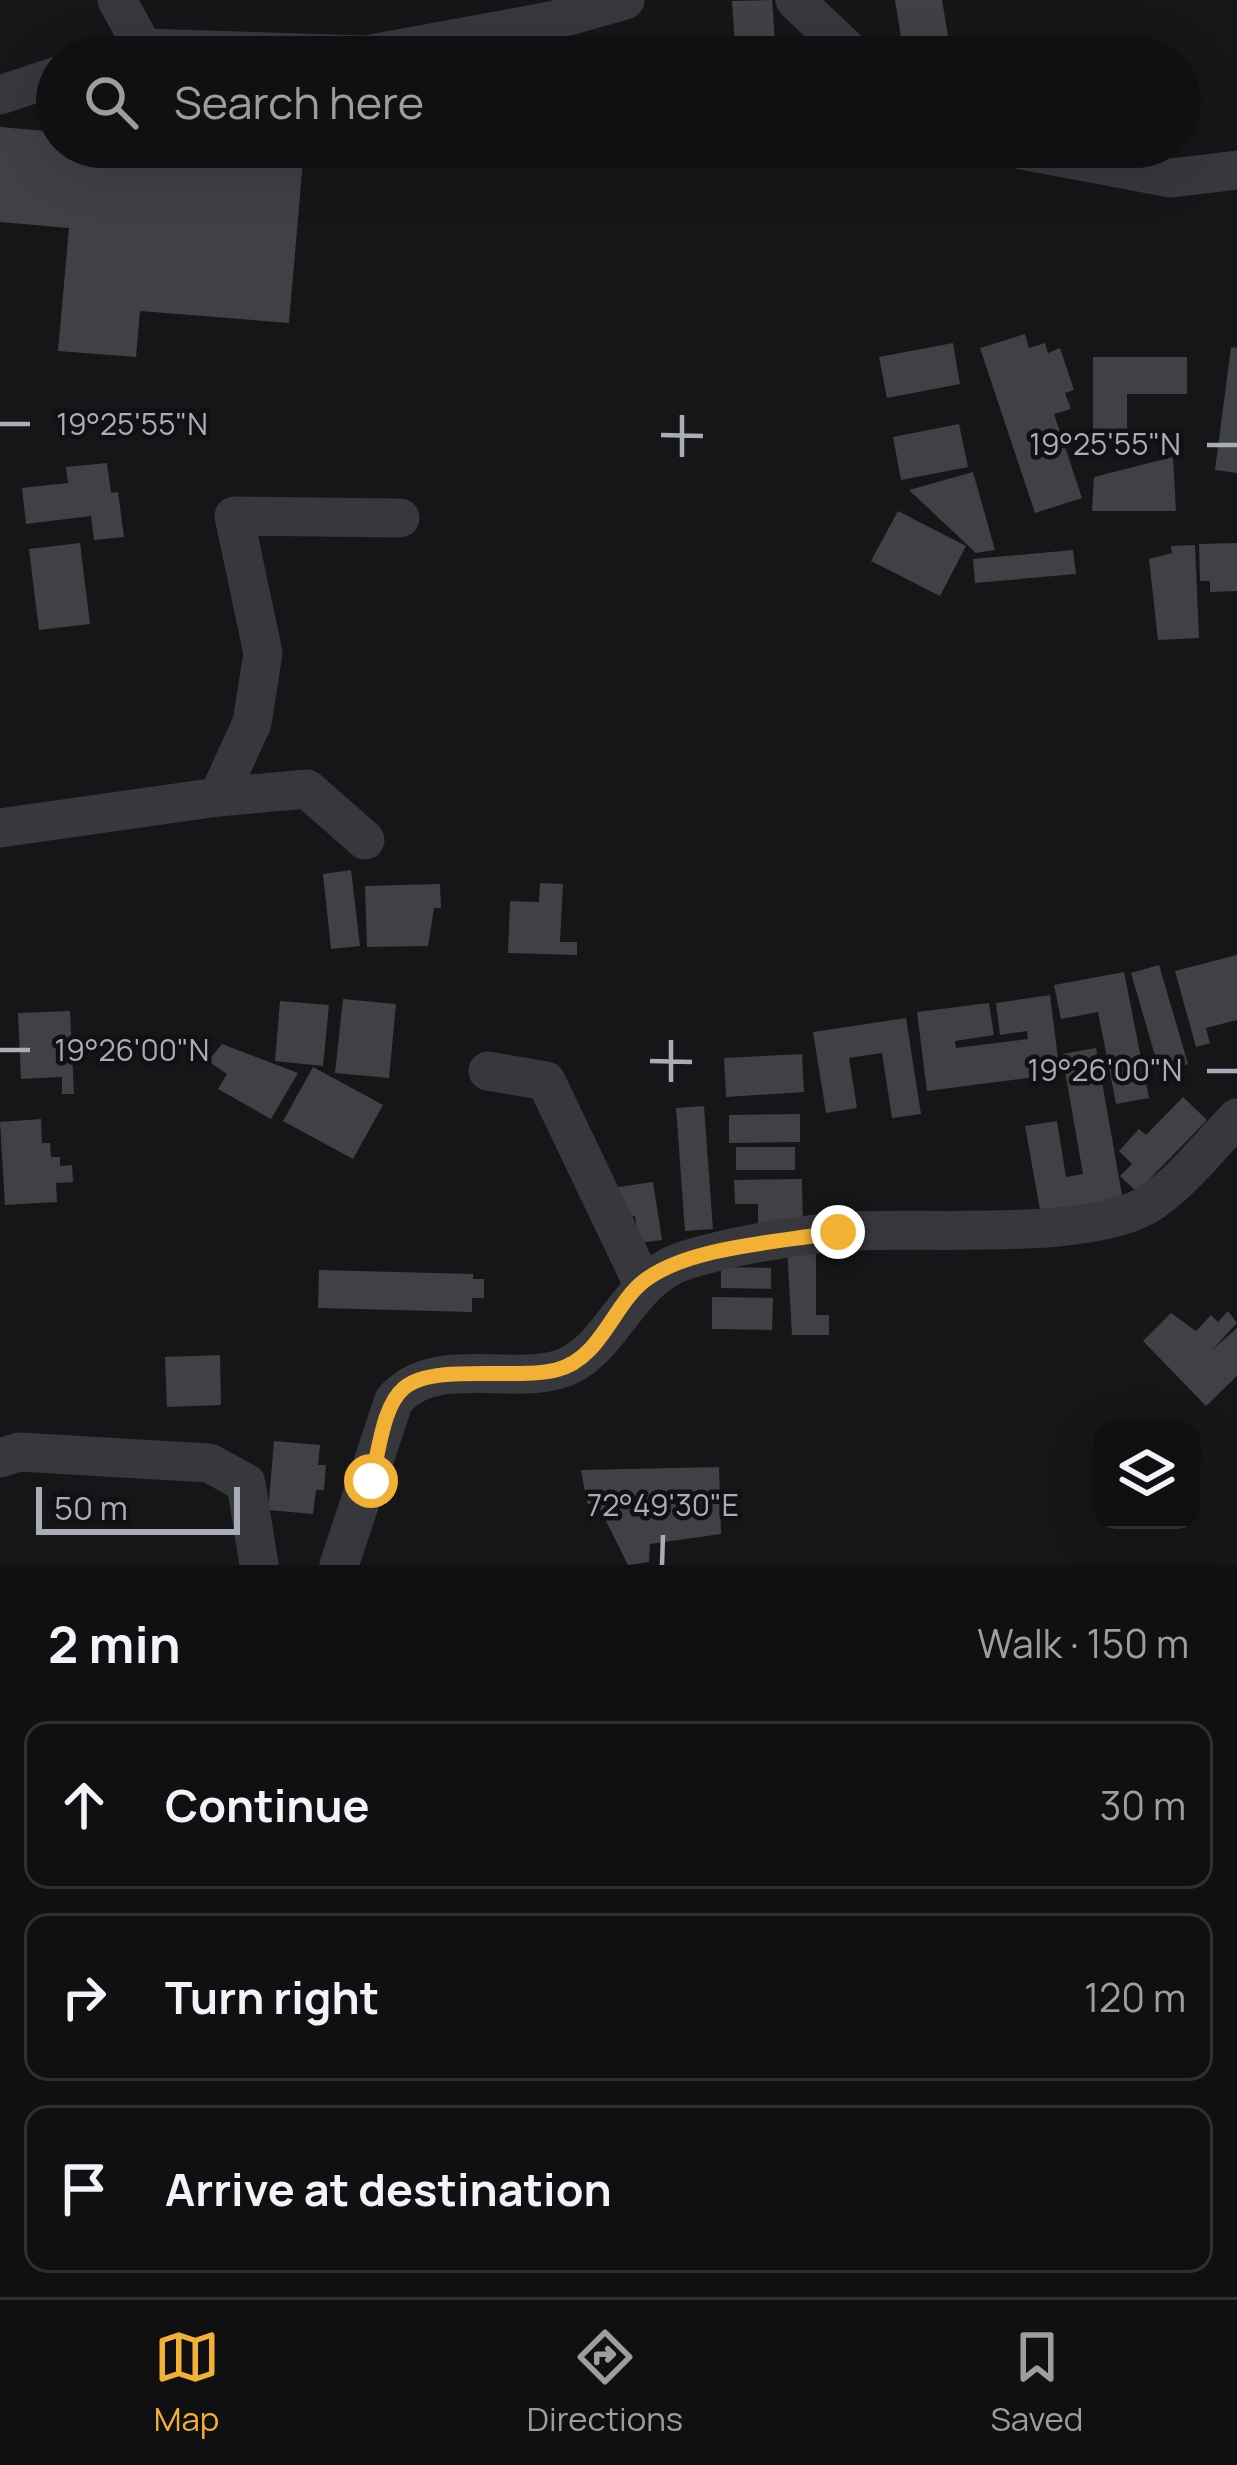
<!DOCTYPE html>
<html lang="en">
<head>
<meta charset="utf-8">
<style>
	body { margin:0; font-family:Manrope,sans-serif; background:#19191b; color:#f1f3f6 }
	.controls { position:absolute; right:36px; bottom:36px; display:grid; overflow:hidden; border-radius:24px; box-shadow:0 12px 48px #0002 }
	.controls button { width:108px; height:108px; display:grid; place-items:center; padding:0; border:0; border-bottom:3px solid #303032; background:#101012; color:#f1f3f6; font:60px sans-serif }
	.scale { position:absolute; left:36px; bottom:30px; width:204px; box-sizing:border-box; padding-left:12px; border:6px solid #a8adb8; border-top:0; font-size:33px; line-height:42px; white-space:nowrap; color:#a8adb8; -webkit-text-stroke:9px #111113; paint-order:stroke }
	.stop { position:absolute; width:36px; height:36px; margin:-27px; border:9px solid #f2b134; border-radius:50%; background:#fff }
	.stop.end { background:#f2b134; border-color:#fff; box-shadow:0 3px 12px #0008 }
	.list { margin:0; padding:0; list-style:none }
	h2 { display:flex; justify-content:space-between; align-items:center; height:156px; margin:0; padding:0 48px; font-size:51px }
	h2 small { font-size:39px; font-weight:400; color:#9c9d9f }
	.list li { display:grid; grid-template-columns:78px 1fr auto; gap:36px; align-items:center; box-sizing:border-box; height:168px; margin:0 24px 24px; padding:0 24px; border:3px solid #303032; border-radius:24px }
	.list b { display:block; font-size:45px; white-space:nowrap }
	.list em { font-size:39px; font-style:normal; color:#9c9d9f }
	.icon { flex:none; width:66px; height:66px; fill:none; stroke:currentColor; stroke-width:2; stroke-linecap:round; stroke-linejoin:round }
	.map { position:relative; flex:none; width:1237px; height:1565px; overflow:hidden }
	.search { position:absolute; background:#101012; box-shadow:0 12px 48px #0002; left:36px; right:36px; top:36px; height:132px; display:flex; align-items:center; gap:30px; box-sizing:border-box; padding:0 42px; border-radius:66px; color:#9c9d9f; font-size:45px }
	.sheet { height:732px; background:#101012 }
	nav { display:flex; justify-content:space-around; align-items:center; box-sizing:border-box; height:168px; border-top:3px solid #303032; background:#101012; font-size:33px; color:#9c9d9f }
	nav a { display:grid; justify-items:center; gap:6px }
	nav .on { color:#f2b134 }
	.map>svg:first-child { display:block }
</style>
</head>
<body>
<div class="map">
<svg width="1237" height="1565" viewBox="0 0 1237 1565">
	<rect width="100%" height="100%" fill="#161618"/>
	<g fill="#404145">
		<path d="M772,0L775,43L735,45L732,1Z"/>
		<path d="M895,0H942L950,48L904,55Z"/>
		<path d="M956,48L1033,49V57H956Z"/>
		<path d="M0,127L57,132V147H147L303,160L289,323L140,311L136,357L58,351L69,228L0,222Z"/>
		<path d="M784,147H893L894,164L784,167Z"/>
		<path d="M1025,334L1029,348L1045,343L1048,353L1060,348L1074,390L1065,393L1071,409L1054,414L1082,498L1035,513L980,348Z"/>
		<path d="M953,343L960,384L887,398L879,357Z"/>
		<path d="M1231,347L1237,348V473L1215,470Z"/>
		<path d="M1093,357H1187V394H1127V437H1093Z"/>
		<path d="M959,424L968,467L901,480L893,437Z"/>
		<path d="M1173,457L1176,511H1092L1094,477Z"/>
		<path d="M107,463L111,493L118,492L124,537L94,540L91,516L26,524L22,488L68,483L66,467Z"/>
		<path d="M973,472L995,550L976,553L909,490Z"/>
		<path d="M898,511L966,546L940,596L871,561Z"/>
		<path d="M80,543L90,624L39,630L29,549Z"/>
		<path d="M1237,543V591L1210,592V581H1200L1199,544Z"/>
		<path d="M1195,545L1199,638L1158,640L1149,559L1172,553L1171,546Z"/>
		<path d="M1073,550L1076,574L975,583L973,559Z"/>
		<path d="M351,870L360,946L331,949L323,874Z"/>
		<path d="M540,883L563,884L560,942H577V955L508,953L510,901L539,902Z"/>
		<path d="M440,884L441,908H434L428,946L367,947L365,886Z"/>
		<path d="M1237,955V1020L1206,1028L1210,1043L1196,1047L1175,971Z"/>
		<path d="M1159,965L1188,1064L1160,1073L1131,973Z"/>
		<path d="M1124,972L1149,1098L1116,1104L1098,1012L1061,1019L1054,985Z"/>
		<path d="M1050,995L1060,1074L927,1091L917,1012L989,1003L994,1035L955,1041L956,1048L1028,1039L1027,1031L1000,1035L996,1003Z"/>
		<path d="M343,999L396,1004L389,1078L335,1073Z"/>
		<path d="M280,1001L329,1005L323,1066L275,1061Z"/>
		<path d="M70,1011L74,1094H62V1077L21,1079L18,1013Z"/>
		<path d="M906,1018L921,1114L892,1118L882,1053L849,1058L857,1108L826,1113L813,1032Z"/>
		<path d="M222,1044L298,1073L271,1119L218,1089L227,1074L208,1061Z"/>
		<path d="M1096,1048L1124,1206L1042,1221L1025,1126L1057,1121L1066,1177L1083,1174L1062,1054Z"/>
		<path d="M802,1054L804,1092L726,1097L724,1058Z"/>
		<path d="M313,1067L383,1105L353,1159L283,1121Z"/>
		<path d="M1183,1097L1207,1120L1137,1192L1120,1176L1132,1164L1119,1151L1139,1129L1146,1135Z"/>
		<path d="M704,1106L713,1229L685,1231L676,1108Z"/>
		<path d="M800,1114V1142L729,1143V1115Z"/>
		<path d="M41,1119L42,1143H50L51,1157H60V1166L72,1165L73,1182L56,1183L57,1202L5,1205L0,1122Z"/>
		<rect x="736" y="1147" width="59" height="23"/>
		<path d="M802,1179L803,1236L758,1237V1204H735L734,1180Z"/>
		<path d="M653,1182L662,1240L639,1243L635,1216L623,1218L618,1187Z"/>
		<path d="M816,1245V1315H829V1335H792L787,1246Z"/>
		<path d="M721,1267L771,1268V1289L721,1288Z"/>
		<path d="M319,1270L473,1274V1279H484V1298H472V1312L318,1308Z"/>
		<path d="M712,1297L773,1298L772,1330L712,1329Z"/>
		<path d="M1228,1311L1237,1323L1211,1351L1237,1328V1376L1206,1406L1143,1341L1171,1313L1196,1331L1211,1315L1218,1322Z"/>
		<path d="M220,1355L221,1405L167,1407L165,1357Z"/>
		<path d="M274,1441L320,1445L318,1465H326L324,1490H316L313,1514L268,1510Z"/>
		<path d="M719,1467L721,1534L650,1544L649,1562L628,1565L601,1511L587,1503L581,1470Z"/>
	</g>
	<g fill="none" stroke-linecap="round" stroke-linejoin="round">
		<g stroke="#37383d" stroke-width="39">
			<path d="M117,0L143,48"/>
			<path d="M795,0L855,57"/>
			<path d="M116,57L143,48L366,55L551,21L625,0"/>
			<path d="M0,95L57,76"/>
			<path d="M1006,147L1171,178L1237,170"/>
			<path d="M218,797L307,789L365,840"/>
			<path d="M0,828L218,797L252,723L263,653L234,516L400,518"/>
			<path d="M488,1071L546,1081L642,1282"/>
			<path d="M0,1458L19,1452L209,1463L246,1483L259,1565"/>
			<path d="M339,1565L394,1400C433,1355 504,1384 557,1370C611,1356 626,1278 686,1260C732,1246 790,1236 838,1232C913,1225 1094,1244 1153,1201C1184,1180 1210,1145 1237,1118"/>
		</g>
	</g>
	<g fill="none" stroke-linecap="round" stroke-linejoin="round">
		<path stroke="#f2b134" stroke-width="15" d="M371,1481C379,1454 382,1406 404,1388C433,1363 515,1380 556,1370C600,1360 613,1305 644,1281C689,1246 783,1242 838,1232"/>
	</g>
	<path fill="none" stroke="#a8adb8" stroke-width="4.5" d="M0,424H30M661,435L703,436M1207,445H1237M682,457V415M0,1050H30M650,1061L692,1062M1207,1071H1237M671,1082V1040M662,1565L663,1535"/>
	<g font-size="30" text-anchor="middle" fill="#a8adb8" stroke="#111113" stroke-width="9" stroke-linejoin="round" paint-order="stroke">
		<text x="132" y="435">19°25'55"N</text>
		<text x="1105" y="455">19°25'55"N</text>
		<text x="132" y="1061">19°26'00"N</text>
		<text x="1105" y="1081">19°26'00"N</text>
		<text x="663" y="1516">72°49'30"E</text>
	</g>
</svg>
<div class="controls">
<button><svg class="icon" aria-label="layers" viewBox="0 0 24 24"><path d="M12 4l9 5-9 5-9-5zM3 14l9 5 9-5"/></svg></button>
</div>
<div class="scale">50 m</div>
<div class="stop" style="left:371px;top:1481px"></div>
<div class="stop end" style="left:838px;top:1232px"></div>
<div class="search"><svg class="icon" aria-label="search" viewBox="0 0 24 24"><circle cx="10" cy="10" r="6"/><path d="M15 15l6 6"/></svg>Search here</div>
</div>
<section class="sheet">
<h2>2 min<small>Walk · 150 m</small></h2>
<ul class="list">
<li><svg class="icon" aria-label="ahead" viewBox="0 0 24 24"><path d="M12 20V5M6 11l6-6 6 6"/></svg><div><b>Continue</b></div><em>30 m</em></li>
<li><svg class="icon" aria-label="right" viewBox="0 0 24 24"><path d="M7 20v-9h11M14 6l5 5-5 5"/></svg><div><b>Turn right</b></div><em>120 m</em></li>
<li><svg class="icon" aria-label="arrive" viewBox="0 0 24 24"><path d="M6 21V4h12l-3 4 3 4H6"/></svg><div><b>Arrive at destination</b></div></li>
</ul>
</section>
<nav>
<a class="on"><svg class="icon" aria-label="map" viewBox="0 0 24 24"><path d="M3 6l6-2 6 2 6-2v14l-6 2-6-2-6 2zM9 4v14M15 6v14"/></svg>Map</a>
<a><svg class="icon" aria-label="directions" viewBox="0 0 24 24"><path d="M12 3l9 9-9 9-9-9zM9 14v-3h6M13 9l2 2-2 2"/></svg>Directions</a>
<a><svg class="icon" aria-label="saved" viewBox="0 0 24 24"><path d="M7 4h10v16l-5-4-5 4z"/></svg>Saved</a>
</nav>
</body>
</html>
